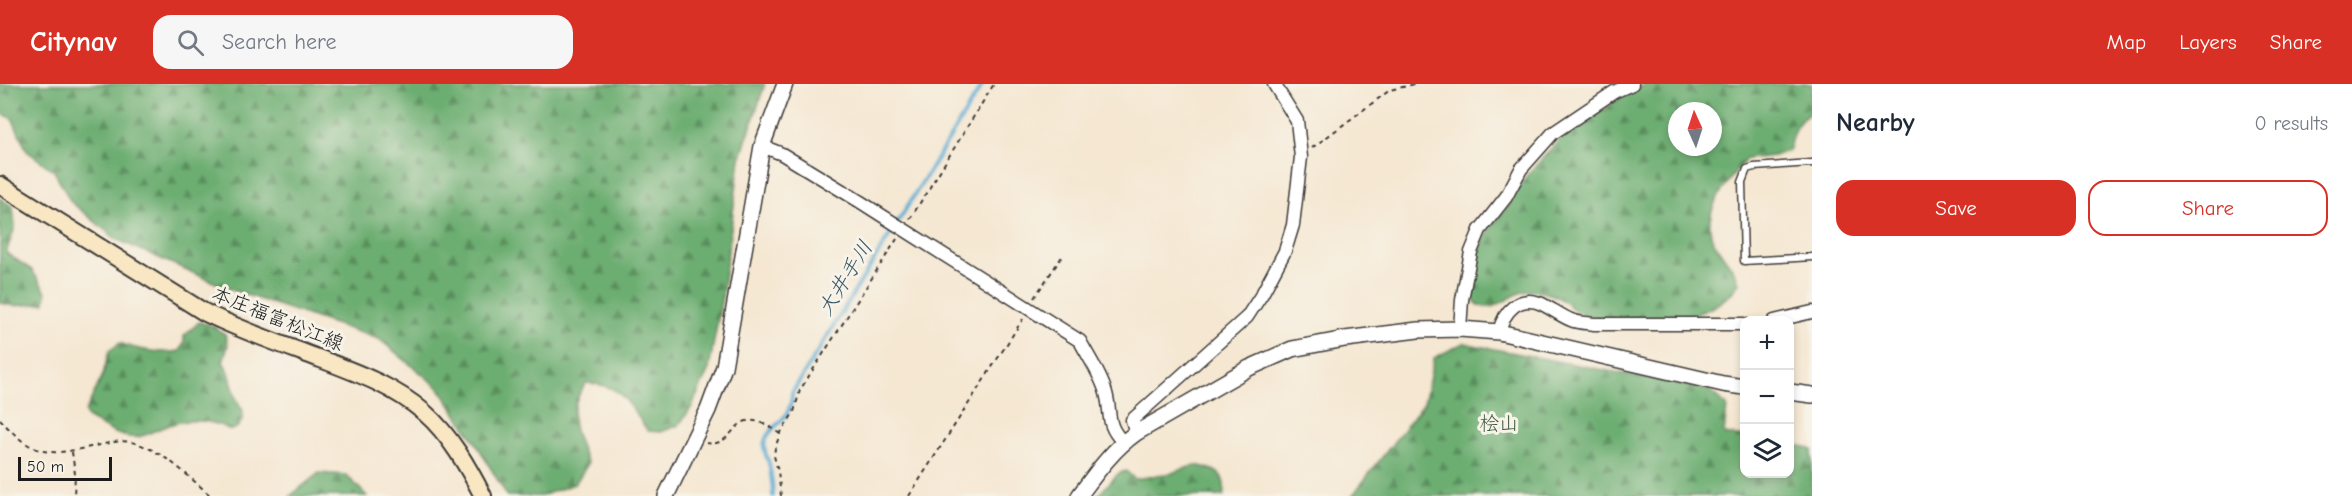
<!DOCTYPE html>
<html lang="en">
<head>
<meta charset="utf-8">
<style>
	body { margin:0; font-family:"Comic Neue","Klee One",sans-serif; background:#f6f6f7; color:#1f2937 }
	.controls { position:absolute; right:18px; bottom:18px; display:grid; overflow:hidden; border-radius:12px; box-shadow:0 3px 9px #0003 }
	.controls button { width:54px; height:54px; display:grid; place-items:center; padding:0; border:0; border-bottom:2px solid #e0e1e3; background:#fff; color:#1f2937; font:30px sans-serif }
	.compass { position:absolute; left:1668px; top:18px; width:54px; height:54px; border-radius:50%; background:#fff; box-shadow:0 3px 9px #0003; rotate:357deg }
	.scale { position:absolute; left:18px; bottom:15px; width:94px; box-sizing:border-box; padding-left:6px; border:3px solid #1c1c1c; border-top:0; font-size:16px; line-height:21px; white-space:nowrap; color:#1c1c1c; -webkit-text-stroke:4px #f7f3e8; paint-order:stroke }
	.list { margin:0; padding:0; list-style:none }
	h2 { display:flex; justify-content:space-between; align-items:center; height:78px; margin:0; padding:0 24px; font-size:26px }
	h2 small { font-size:20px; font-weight:400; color:#747a83 }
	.actions { display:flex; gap:12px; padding:18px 24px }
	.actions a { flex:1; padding:14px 0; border:2px solid #d93025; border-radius:18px; text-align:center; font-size:21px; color:#d93025 }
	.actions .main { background:#d93025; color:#fff }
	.icon { flex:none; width:33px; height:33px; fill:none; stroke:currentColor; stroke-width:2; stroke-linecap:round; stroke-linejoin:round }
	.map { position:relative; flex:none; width:1812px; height:412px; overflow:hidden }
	header { display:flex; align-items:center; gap:36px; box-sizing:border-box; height:84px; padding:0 30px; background:#d93025; color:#fff }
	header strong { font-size:28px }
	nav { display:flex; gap:33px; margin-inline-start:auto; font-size:21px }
	.search { width:420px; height:54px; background:#f6f6f7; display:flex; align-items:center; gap:15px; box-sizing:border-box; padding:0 21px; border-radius:18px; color:#747a83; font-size:22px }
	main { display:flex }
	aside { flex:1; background:#fff }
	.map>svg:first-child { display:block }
</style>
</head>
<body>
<header>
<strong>Citynav</strong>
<div class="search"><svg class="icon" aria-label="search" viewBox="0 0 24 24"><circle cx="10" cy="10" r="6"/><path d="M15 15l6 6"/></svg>Search here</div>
<nav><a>Map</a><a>Layers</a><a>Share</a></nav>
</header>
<main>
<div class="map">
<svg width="1812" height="412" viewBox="0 0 1812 412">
	<defs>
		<pattern id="forest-firs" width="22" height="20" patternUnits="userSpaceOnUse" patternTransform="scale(1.5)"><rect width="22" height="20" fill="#6cad71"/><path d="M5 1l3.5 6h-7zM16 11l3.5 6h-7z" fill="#588c5c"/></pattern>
	</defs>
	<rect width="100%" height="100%" fill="#f7f3e8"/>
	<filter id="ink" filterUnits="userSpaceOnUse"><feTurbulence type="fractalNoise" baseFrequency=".0167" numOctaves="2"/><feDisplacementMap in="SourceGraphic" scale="12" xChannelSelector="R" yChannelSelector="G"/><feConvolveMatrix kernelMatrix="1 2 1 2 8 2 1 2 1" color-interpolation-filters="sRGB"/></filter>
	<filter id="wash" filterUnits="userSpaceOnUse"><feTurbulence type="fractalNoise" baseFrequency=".008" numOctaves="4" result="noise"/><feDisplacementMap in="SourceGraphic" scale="24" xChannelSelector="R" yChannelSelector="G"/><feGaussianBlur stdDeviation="1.35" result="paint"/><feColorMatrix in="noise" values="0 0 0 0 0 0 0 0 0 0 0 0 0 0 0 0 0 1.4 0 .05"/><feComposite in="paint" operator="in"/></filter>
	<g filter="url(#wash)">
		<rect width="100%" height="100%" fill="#f5e7d1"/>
		<g fill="url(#forest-firs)" stroke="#446446" stroke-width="1.5" fill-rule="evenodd">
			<path d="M0,0H765L740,75L722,213L709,285L691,324L679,341L661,348L648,347C627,319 624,301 586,299C563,331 575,348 588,380L575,400L541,412H507L474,356L439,304L379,255L232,206L116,155L71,118L54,87L27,67L12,34L0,29Z"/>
			<path d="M1646,0L1701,2L1709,0H1812V28C1796,37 1792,49 1789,66L1774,72L1746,75C1730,96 1704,122 1711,150C1712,156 1717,162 1720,167C1727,178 1735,185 1739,199C1730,214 1713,224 1696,230C1683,235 1604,236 1590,233C1576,230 1570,222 1559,214C1553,210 1544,209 1537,207C1512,201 1489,244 1469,210L1479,166L1489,146L1509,121L1527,91L1559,56L1633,6ZM1677,27H1713V63H1677Z"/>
			<path d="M0,114L13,123L15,143L6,169L32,186L46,208L45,219L14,222L0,219Z"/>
			<path d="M199,238L211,241L225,250L228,261L223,278L229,288L236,315L243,327L242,336L238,343L231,346C208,334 183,334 159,345C146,350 140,356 124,352C112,350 98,339 87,333L85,328L103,291L109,267L120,259C135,266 165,270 180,267L184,259V252Z"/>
			<path d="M1463,259L1709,306L1727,322L1724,350L1744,353V390H1790V360L1806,363L1812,366V412H1352L1424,319L1434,274Z"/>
			<path d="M1195,381C1215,385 1227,388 1224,412H1097L1119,389L1126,387L1135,395L1172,389Z"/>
			<path d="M319,389L346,391L367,412H290Z"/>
		</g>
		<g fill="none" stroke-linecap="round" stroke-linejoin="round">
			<path stroke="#59aad3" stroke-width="4" d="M773,412C773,401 771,390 769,379C767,374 764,367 764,361C767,341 792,339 792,309L983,0"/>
		</g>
	</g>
	<g filter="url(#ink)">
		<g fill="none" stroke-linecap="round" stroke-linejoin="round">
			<g stroke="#3d3a37" stroke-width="9">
				<path id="service" d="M1812,79L1754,83L1747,85L1742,98L1744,177L1812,173"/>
			</g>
			<g stroke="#3d3a37" stroke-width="15">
				<g id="minor">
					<path d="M762,62L782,70L859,117L1080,257C1089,274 1101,291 1106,309C1112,330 1105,340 1123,358"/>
					<path d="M1774,237L1812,228"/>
					<path d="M1460,245L1462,216L1471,168L1480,146L1506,113L1521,85L1553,49L1614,8L1632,0"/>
					<path d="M1499,248C1504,227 1519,210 1542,220C1552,225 1561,232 1571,236C1578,239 1587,239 1594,240H1744"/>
					<path d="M1136,349L1132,336L1247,233L1262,210L1285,167L1293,141L1301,73L1297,37L1274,0"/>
				</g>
			</g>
			<g stroke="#3d3a37" stroke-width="18">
				<g id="tertiary">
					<path d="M1790,308L1812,311"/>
					<path d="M666,412L708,326L724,283L762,62L785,0"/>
					<path d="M1079,412C1096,389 1113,365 1136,349L1249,284L1292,265L1345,255L1418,246L1460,245L1499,248L1723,300L1744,303"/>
				</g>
			</g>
			<g stroke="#3d3a37" stroke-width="20">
				<path id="secondary" d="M0,101L204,228C236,244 269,256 302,268C346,285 389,298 425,329C450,351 468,383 483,412"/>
			</g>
			<g stroke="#3d3a37" stroke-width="2" stroke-dasharray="4.5 4.5" stroke-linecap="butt">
				<path d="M1312,64L1390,6L1415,0"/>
				<path d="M910,135L994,0"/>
				<path d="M1034,214L1063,171"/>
				<path d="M0,335C35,375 50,372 99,361C109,359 120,356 131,358C162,365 188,392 211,412"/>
				<path d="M706,359C740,365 730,313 780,350"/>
				<path d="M72,368L75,390L74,412"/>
				<path d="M781,412L778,387L774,372L775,364L780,350L794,328L800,306L897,155"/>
				<path d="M909,412L1023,235"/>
			</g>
			<use href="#service" stroke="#fff" stroke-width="6"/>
			<use href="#minor" stroke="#fff" stroke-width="12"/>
			<use href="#tertiary" stroke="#fff" stroke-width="15"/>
			<use href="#secondary" stroke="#f9e7c3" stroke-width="16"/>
		</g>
	</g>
	<g text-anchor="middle" stroke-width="6" stroke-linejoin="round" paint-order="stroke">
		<g font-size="20" fill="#1c1c1c" stroke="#f7f3e8">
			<text transform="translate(278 234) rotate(22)" y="7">本庄福富松江線</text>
		</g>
		<g font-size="20" fill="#415940" stroke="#f7f3e8">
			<text x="1499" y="346">桧山</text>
		</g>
		<g font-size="21" font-style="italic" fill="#345565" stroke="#f7f3e8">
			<text transform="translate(845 194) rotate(-58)" y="7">大井手川</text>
		</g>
	</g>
</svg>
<div class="controls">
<button>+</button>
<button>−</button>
<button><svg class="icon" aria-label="layers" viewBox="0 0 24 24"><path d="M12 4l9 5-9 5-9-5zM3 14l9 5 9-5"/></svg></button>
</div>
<svg class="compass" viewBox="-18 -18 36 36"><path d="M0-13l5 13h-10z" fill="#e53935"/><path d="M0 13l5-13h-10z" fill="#747a83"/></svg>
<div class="scale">50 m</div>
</div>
<aside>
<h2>Nearby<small>0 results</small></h2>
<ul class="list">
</ul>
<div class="actions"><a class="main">Save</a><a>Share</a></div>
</aside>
</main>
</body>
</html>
